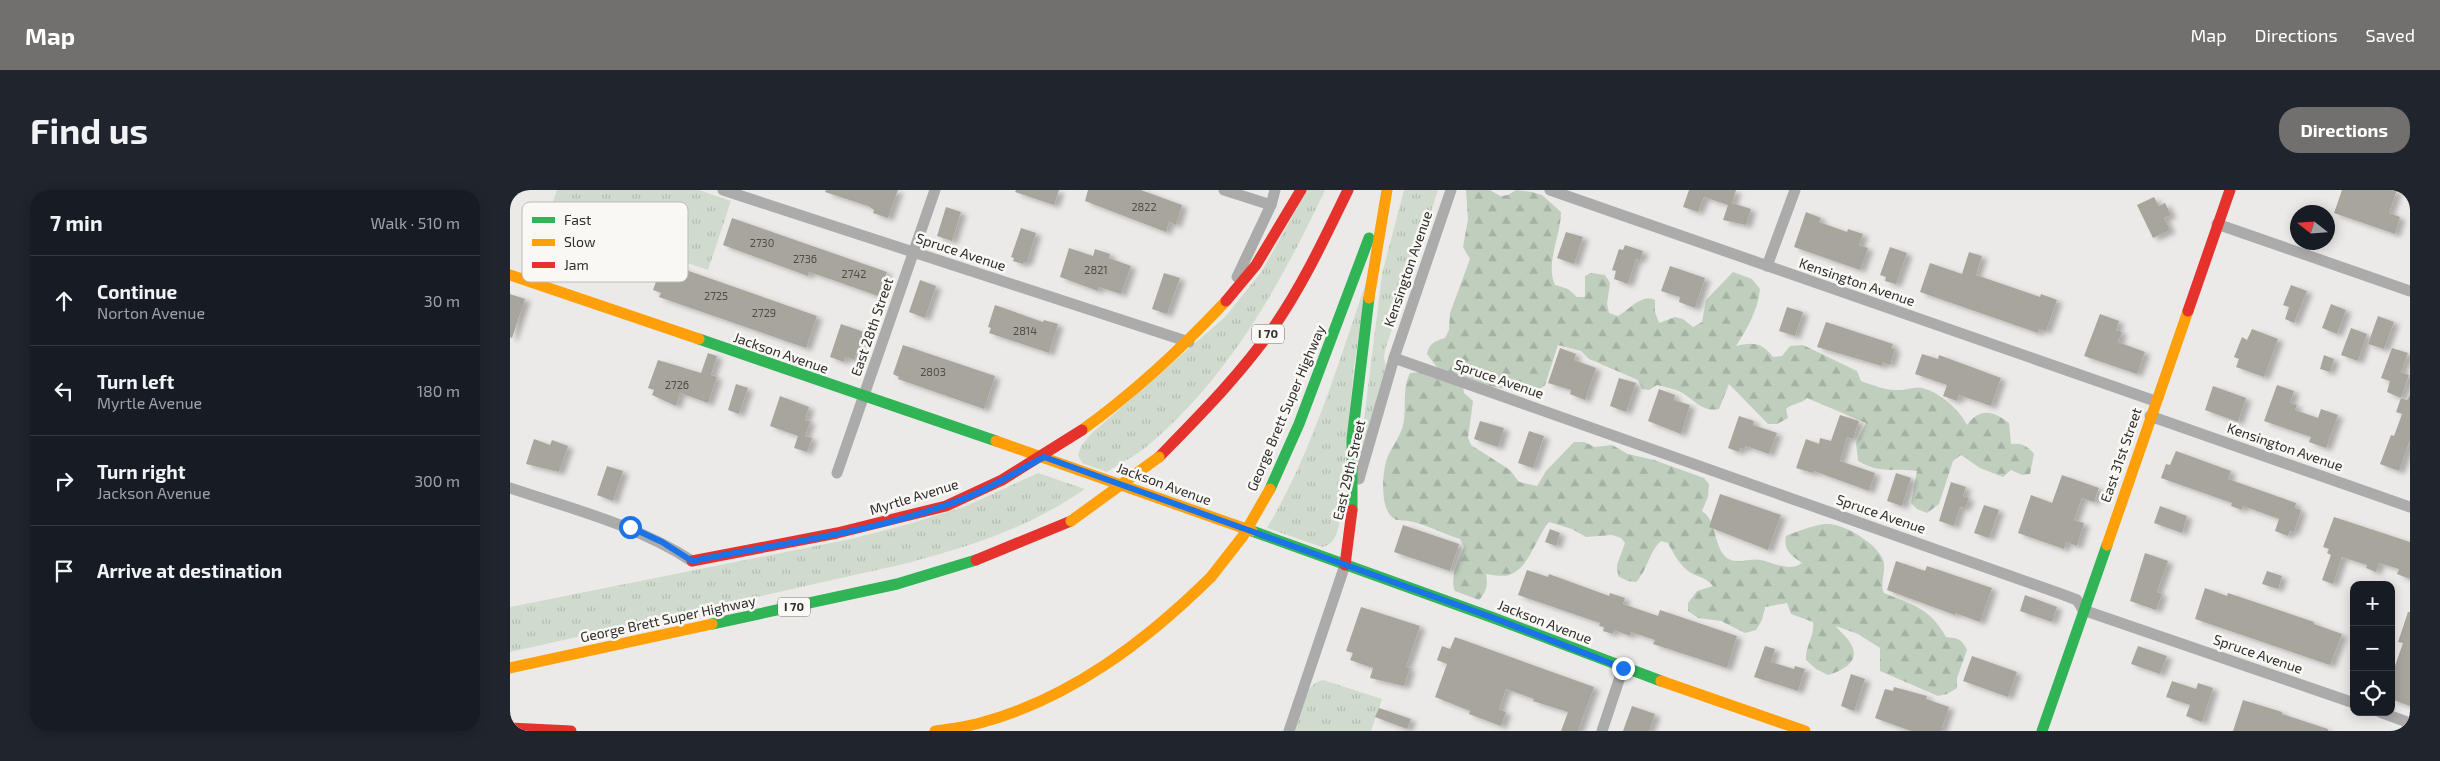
<!DOCTYPE html>
<html lang="en">
<head>
<meta charset="utf-8">
<style>
	body { margin:0; font-family:"Exo 2",sans-serif; background:#20242c; color:#f1f3f6 }
	.controls { position:absolute; right:15px; bottom:15px; display:grid; overflow:hidden; border-radius:10px; box-shadow:0 2px 12px #0003 }
	.controls button { width:45px; height:45px; display:grid; place-items:center; padding:0; border:0; border-bottom:1px solid #363941; background:#171b24; color:#f1f3f6; font:25px sans-serif }
	.compass { position:absolute; left:1780px; top:15px; width:45px; height:45px; border-radius:50%; background:#171b24; box-shadow:0 2px 12px #0003; rotate:287deg }
	.stop { position:absolute; width:15px; height:15px; margin:-11px; border:4px solid #1a73e8; border-radius:50%; background:#fff }
	.stop.end { background:#1a73e8; border-color:#fff; box-shadow:0 1px 5px #0008 }
	.list { margin:0; padding:0; list-style:none }
	h2 { display:flex; justify-content:space-between; align-items:center; height:65px; margin:0; padding:0 20px; font-size:21px }
	h2 small { font-size:16px; font-weight:400; color:#9ea1a6 }
	.list li { display:grid; grid-template-columns:32px 1fr auto; gap:15px; align-items:center; box-sizing:border-box; height:90px; padding:0 20px; border-top:1px solid #363941 }
	.list b { display:block; font-size:19px; white-space:nowrap }
	.list p { margin:0; font-size:16px; white-space:nowrap; color:#9ea1a6 }
	.list em { font-size:16px; font-style:normal; color:#9ea1a6 }
	.icon { flex:none; width:28px; height:28px; fill:none; stroke:currentColor; stroke-width:2; stroke-linecap:round; stroke-linejoin:round }
	.map { position:relative; flex:none; width:1900px; height:541px; overflow:hidden; border-radius:20px }
	header { display:flex; align-items:center; gap:30px; box-sizing:border-box; height:70px; padding:0 25px; background:#71706e; color:#fff }
	header strong { font-size:24px }
	nav { display:flex; gap:28px; margin-inline-start:auto; font-size:18px }
	.intro { display:flex; align-items:center; justify-content:space-between; box-sizing:border-box; height:120px; padding:0 30px }
	h1 { margin:0; font-size:35px }
	.button { padding:12px 22px; border-radius:20px; background:#71706e; color:#fff; font-size:18px; font-weight:700 }
	main { display:flex; gap:30px; padding:0 30px }
	aside { flex:1; background:#171b24; border-radius:20px; box-shadow:0 2px 12px #0003 }
	.map>svg:first-child { display:block }
</style>
</head>
<body>
<header>
<strong>Map</strong>
<nav><a>Map</a><a>Directions</a><a>Saved</a></nav>
</header>
<div class="intro"><h1>Find us</h1><a class="button">Directions</a></div>
<main>
<aside>
<h2>7 min<small>Walk · 510 m</small></h2>
<ul class="list">
<li><svg class="icon" aria-label="ahead" viewBox="0 0 24 24"><path d="M12 20V5M6 11l6-6 6 6"/></svg><div><b>Continue</b><p>Norton Avenue</p></div><em>30 m</em></li>
<li><svg class="icon" aria-label="left" viewBox="0 0 24 24"><path d="M17 20v-9H6M10 6l-5 5 5 5"/></svg><div><b>Turn left</b><p>Myrtle Avenue</p></div><em>180 m</em></li>
<li><svg class="icon" aria-label="right" viewBox="0 0 24 24"><path d="M7 20v-9h11M14 6l5 5-5 5"/></svg><div><b>Turn right</b><p>Jackson Avenue</p></div><em>300 m</em></li>
<li><svg class="icon" aria-label="arrive" viewBox="0 0 24 24"><path d="M6 21V4h12l-3 4 3 4H6"/></svg><div><b>Arrive at destination</b></div></li>
</ul>
</aside>
<div class="map">
<svg width="1900" height="541" viewBox="0 0 1900 541">
	<defs>
		<pattern id="grass-tufts" width="24" height="20" patternUnits="userSpaceOnUse" patternTransform="scale(1.25)"><rect width="24" height="20" fill="#d0dbce"/><path d="M3 7l-1-3M5 7V3M7 7l1-3M15 17l-1-3M17 17v-4M19 17l1-3" fill="none" stroke="#b3bcb1"/></pattern>
		<pattern id="forest-firs" width="22" height="20" patternUnits="userSpaceOnUse" patternTransform="scale(1.25)"><rect width="22" height="20" fill="#c0cebe"/><path d="M5 1l3.5 6h-7zM16 11l3.5 6h-7z" fill="#a5b1a4"/></pattern>
		<filter id="shadow"><feDropShadow dx="5.5" dy="3" stdDeviation="2.5" flood-color="#0004"/></filter>
	</defs>
	<rect width="100%" height="100%" fill="#ebeae8"/>
	<g fill="url(#grass-tufts)">
		<path d="M47,0H189L221,11L198,80L38,26Z"/>
		<path d="M797,0H815C771,93 721,184 641,253C628,264 611,273 597,282L572,273L568,265L571,256L581,244L715,127L752,81Z"/>
		<path d="M894,0H928L875,160L874,168L876,175L849,271L872,84Z"/>
		<path d="M859,84L844,176L829,335C826,346 824,354 812,357L757,338C804,259 829,170 859,84Z"/>
		<path d="M528,283L575,299C518,338 464,355 398,373L0,462V417L341,349L399,334L456,316Z"/>
		<path d="M813,490L872,509L861,541H782C788,525 794,493 813,490Z"/>
	</g>
	<path fill="url(#forest-firs)" d="M956,0H980L990,6L998,5L1006,0L1022,2L1032,5L1051,22C1051,45 1035,74 1045,95L1058,99L1067,107H1075V86L1081,83L1095,85L1100,93L1097,114L1099,123L1108,126C1121,119 1130,104 1145,110V122L1149,133L1165,127L1173,129L1183,137L1192,132L1196,110L1223,82L1242,89L1250,99C1248,120 1237,139 1226,156C1244,152 1251,152 1263,167L1272,166L1280,156L1293,155L1347,181L1351,191C1362,195 1377,201 1389,200C1396,200 1406,196 1412,198C1429,202 1450,220 1457,235C1469,218 1483,220 1499,233L1501,254C1511,253 1518,256 1524,264L1520,284L1512,285L1501,280L1493,287L1470,278L1451,265L1443,271L1429,314L1417,323L1407,319L1401,313L1407,281C1383,278 1370,284 1348,271L1346,253L1356,233L1297,208C1291,214 1283,213 1276,219L1278,228L1267,234H1258L1219,194L1209,219C1192,222 1187,212 1174,204C1167,199 1155,197 1147,195L1139,200L1132,199L1128,190L1079,169L1071,161L1048,155L1035,195L1027,202L1017,203L978,196L952,188L954,203L963,211L958,248L961,255L1000,280L1009,292L1027,296L1036,281L1064,252H1074L1085,257L1102,255L1118,264L1144,270L1194,288L1199,294L1198,307L1192,321C1207,331 1203,352 1214,365C1224,377 1239,367 1251,370C1264,373 1280,382 1292,373C1281,365 1273,361 1276,346C1285,342 1307,334 1317,334C1333,333 1368,354 1373,370C1377,382 1369,392 1374,403C1403,415 1420,418 1436,447C1448,448 1452,449 1457,460L1447,488V498L1437,504L1428,506L1370,481V458L1348,444L1326,436C1329,441 1336,446 1339,451C1353,470 1334,480 1318,485L1306,479L1296,470C1295,456 1305,446 1303,432L1281,424L1277,413L1255,417L1252,430L1246,440L1235,443L1211,431L1188,428L1178,421V413L1187,401L1203,396C1196,388 1192,388 1183,384C1172,379 1163,363 1158,353L1151,351C1138,363 1138,380 1126,392L1118,391L1108,386L1107,375L1115,353L1111,348L1102,345L1076,347L1062,339L1039,332C1026,347 1019,379 999,385C993,387 982,385 976,384C978,395 977,401 969,410L945,401C939,387 949,371 954,357L950,349C933,344 916,334 899,331C892,330 886,332 881,326C870,315 872,280 878,266C882,257 888,249 892,239C898,220 891,201 900,183L929,180L917,164C919,153 925,151 935,148L939,140L940,123L960,69L953,57L958,29Z"/>
	<g fill="#a8a59d" filter="url(#shadow)">
		<path d="M316,0H388L378,28L363,23L364,20L358,16L315,2Z"/>
		<path d="M506,0H549L544,15L505,2Z"/>
		<path d="M578,0H631L672,15L666,35L659,32L656,42L575,11Z"/>
		<path d="M1179,0H1226L1222,13L1241,19L1236,35L1213,30L1218,15L1194,7L1188,22L1173,17Z"/>
		<path d="M1832,0H1887L1879,23L1890,27L1885,44L1824,23Z"/>
		<path d="M1644,7L1649,16L1655,13L1661,25L1654,28L1660,40L1643,48L1627,15Z"/>
		<path d="M436,17L451,22L442,51L427,46Z"/>
		<path d="M1296,22L1311,28L1309,32L1337,42L1338,39L1353,44L1349,55L1358,58L1350,80L1284,57Z"/>
		<path d="M222,28L377,82L368,106L320,89L299,82L298,86L213,55Z"/>
		<path d="M511,38L526,43L517,72H514L513,74L503,71L504,68L501,67Z"/>
		<path d="M1056,42L1073,47L1064,74L1047,68Z"/>
		<path d="M1115,55L1133,61L1130,70L1126,69L1118,94L1104,89L1106,81L1102,80L1109,59L1113,60Z"/>
		<path d="M1380,57L1397,63L1386,94L1375,91L1376,87L1370,85Z"/>
		<path d="M559,58L583,66L585,59L600,64L599,68L621,76L611,104L589,97L588,101L550,87Z"/>
		<path d="M1459,62L1472,66L1466,85L1530,107L1531,104L1547,110L1536,141L1529,139L1528,143L1410,102L1420,73L1452,84Z"/>
		<path d="M153,72L307,126L296,158L149,107L151,103L143,100Z"/>
		<path d="M1160,76L1195,88L1185,118L1169,112L1170,107L1151,101Z"/>
		<path d="M654,83L670,88L657,124L642,119Z"/>
		<path d="M410,90L426,96L415,128L399,122Z"/>
		<path d="M1781,95L1797,101L1784,133L1775,129L1779,117L1773,115Z"/>
		<path d="M0,104L15,109L2,148L0,147Z"/>
		<path d="M1821,114L1836,120L1827,144L1812,138Z"/>
		<path d="M485,115L533,132L534,130L548,134L539,163L479,143L481,138L478,137Z"/>
		<path d="M1277,117L1293,122L1285,146L1269,141Z"/>
		<path d="M1590,124L1609,131L1606,140L1612,142L1608,152L1635,162L1627,184L1574,166Z"/>
		<path d="M1868,126L1884,132L1874,159L1858,154Z"/>
		<path d="M1316,132L1383,154L1381,158L1385,159L1380,175L1373,172L1372,176L1307,157Z"/>
		<path d="M331,134L354,142L344,170L335,167L334,172L320,167Z"/>
		<path d="M1841,138L1857,144L1848,171L1831,165Z"/>
		<path d="M1742,139L1768,149L1754,187L1726,177L1729,169L1724,167L1732,147L1737,150Z"/>
		<path d="M393,155L485,186L474,219L388,189L389,187L383,184Z"/>
		<path d="M1050,158L1066,164L1064,170L1086,178L1075,210L1060,204L1061,200L1038,193Z"/>
		<path d="M1882,158L1898,163L1891,182L1899,185L1891,208L1897,210L1900,205V250L1889,281L1870,274L1881,245L1884,246L1892,224L1886,222L1891,208L1877,202L1880,191L1871,188Z"/>
		<path d="M198,163L207,166L201,185L207,187L198,213L170,203L166,216L142,205L144,200L138,198L148,170L191,183Z"/>
		<path d="M1412,164L1428,169L1429,165L1491,188L1481,216L1449,205L1447,211L1433,206L1437,195L1405,184Z"/>
		<path d="M1814,165L1824,169L1820,182L1810,179Z"/>
		<path d="M1109,188L1126,193L1116,222L1100,216Z"/>
		<path d="M226,194L238,198L229,224L218,220Z"/>
		<path d="M1767,195L1784,201L1780,213L1787,215L1785,220L1808,228L1811,219L1828,225L1816,258L1799,252L1801,247L1754,231Z"/>
		<path d="M1703,196L1736,208L1728,232L1695,220Z"/>
		<path d="M1149,199L1165,205L1164,210L1180,215L1171,244L1138,231Z"/>
		<path d="M270,206L299,217L295,230L300,231L295,246L302,248L297,262L284,258L288,246L260,236Z"/>
		<path d="M1330,225L1349,231L1343,249L1337,247L1330,271L1365,283L1359,301L1304,281L1303,283L1286,278L1296,249L1309,254L1310,248L1321,251Z"/>
		<path d="M1229,226L1244,231L1243,235L1267,243L1259,264L1236,256L1234,259L1230,258L1229,262L1218,258Z"/>
		<path d="M970,231L994,238L988,257L964,249Z"/>
		<path d="M1019,241L1034,246L1023,278L1008,273Z"/>
		<path d="M24,249L40,255L42,250L58,256L49,282L16,274Z"/>
		<path d="M1666,261L1721,281L1718,289L1786,313L1785,318L1791,320L1784,342L1780,341L1778,346L1765,341L1769,329L1733,316L1732,320L1721,316L1722,313L1651,288L1656,274L1660,275Z"/>
		<path d="M97,276L113,281L103,311L87,305Z"/>
		<path d="M1386,283L1401,288L1392,316L1377,311Z"/>
		<path d="M1552,285L1589,298L1584,312L1572,308L1564,330L1574,333L1567,356L1556,352L1554,359L1508,343L1521,305L1542,313Z"/>
		<path d="M1441,292L1456,297L1453,306L1459,308L1455,318L1450,317L1444,336L1429,331Z"/>
		<path d="M1210,304L1271,325L1258,360L1199,337Z"/>
		<path d="M1474,315L1489,320L1479,348L1464,343Z"/>
		<path d="M1650,316L1677,326L1672,343L1644,333Z"/>
		<path d="M1824,327L1900,352V389L1887,384L1889,379L1869,373L1866,382L1856,378L1857,375L1832,367L1823,394L1812,390L1821,365L1817,363L1819,359L1813,357Z"/>
		<path d="M893,335L949,354L940,381L884,362Z"/>
		<path d="M1040,339L1050,343L1046,356L1035,352Z"/>
		<path d="M1635,363L1658,371L1647,402L1652,404L1646,420L1620,411Z"/>
		<path d="M1386,371L1415,381L1417,376L1482,398L1470,432L1445,423V425L1377,400Z"/>
		<path d="M1017,380L1038,387L1039,384L1099,406L1100,403L1115,408L1113,414L1148,426L1150,420L1227,446L1217,478L1143,454L1145,450L1121,442L1120,446L1104,440L1103,444L1093,441L1094,437L1089,436L1090,433L1008,405Z"/>
		<path d="M1757,381L1772,386L1768,399L1752,394Z"/>
		<path d="M1695,398L1717,406L1718,403L1804,432V434L1832,444L1820,475L1685,429Z"/>
		<path d="M1515,405L1547,417L1542,432L1510,421Z"/>
		<path d="M851,417L910,436L896,477L900,478L894,496L860,488L863,478L840,470L843,463L836,461Z"/>
		<path d="M1898,422H1900V516L1881,509V475L1885,476L1893,453L1888,452Z"/>
		<path d="M945,447L1084,497L1068,541H1051L1058,522L1023,511L1024,509L996,499L989,519L996,522L991,536L959,524L960,521L925,507L937,474L927,470L932,456L940,459Z"/>
		<path d="M1255,456L1265,459L1261,472L1284,479L1285,476L1295,479L1288,501L1244,487Z"/>
		<path d="M1628,456L1657,466L1650,484L1621,474Z"/>
		<path d="M1462,466L1507,482L1498,507L1453,491Z"/>
		<path d="M1341,484L1355,489L1344,521L1331,516Z"/>
		<path d="M1662,491L1686,499L1688,493L1703,498L1692,532L1676,526L1680,515L1656,507Z"/>
		<path d="M1384,497L1417,506L1416,509L1439,517L1431,541H1401L1365,528L1375,499L1383,501Z"/>
		<path d="M1733,510L1772,522V524L1818,539V541H1723Z"/>
		<path d="M1122,516L1145,524L1139,541H1113Z"/>
		<path d="M869,518L901,529L897,539L865,527Z"/>
	</g>
	<g fill="none" stroke-linecap="round" stroke-linejoin="round">
		<g stroke="#aaabaa" stroke-width="11">
			<path d="M213,0L679,152"/>
			<path d="M714,0L761,15"/>
			<path d="M1040,0L1645,211"/>
			<path d="M1707,34L1900,101"/>
			<path d="M1257,76L1285,0"/>
			<path d="M727,87L761,15L765,0"/>
			<path d="M884,168L1554,405L1567,410L1573,420L1844,513"/>
			<path d="M1640,226L1900,317"/>
			<path d="M327,283L425,0"/>
			<path d="M849,289L884,168L941,0"/>
			<path d="M0,298C63,319 126,335 182,371"/>
			<path d="M1870,522L1900,533"/>
			<path d="M779,541L835,375"/>
			<path d="M1092,541L1113,478"/>
		</g>
		<g stroke="#30b455" stroke-width="11">
			<path d="M189,149L486,251"/>
			<path d="M760,299L789,234L859,48"/>
			<path d="M842,320V249L859,108"/>
			<path d="M742,341L981,427L1151,491"/>
			<path d="M202,434L387,394L466,370"/>
			<path d="M1532,541L1597,355"/>
		</g>
		<g stroke="#ff9f0a" stroke-width="11">
			<path d="M0,85L189,149"/>
			<path d="M859,108L877,0"/>
			<path d="M572,240C625,202 672,158 716,111"/>
			<path d="M486,251L742,341"/>
			<path d="M1597,355L1678,121"/>
			<path d="M0,478L202,434"/>
			<path d="M1151,491L1295,541"/>
			<path d="M425,541C440,539 456,537 470,533C560,509 636,451 701,387"/>
		</g>
		<g stroke="#e5322d" stroke-width="11">
			<path d="M716,111L746,75L791,0"/>
			<path d="M1678,121L1720,0"/>
			<path d="M649,267C689,226 730,185 763,138C793,95 815,47 838,0"/>
			<path d="M466,370L561,331"/>
			<path d="M182,371L327,343L436,316L492,290L572,240"/>
			<path d="M835,375L842,320"/>
			<path d="M0,538L61,541"/>
		</g>
		<g stroke="#ff9f0a" stroke-width="11">
			<path d="M561,331L649,267"/>
			<path d="M701,387L733,346L760,299"/>
		</g>
	</g>
	<g fill="none" stroke-linecap="round" stroke-linejoin="round">
		<path stroke="#1a73e8" stroke-width="6" d="M120,337L152,352L182,371C272,353 367,342 453,309C480,299 507,281 534,267L981,427L1113,478"/>
	</g>
	<g text-anchor="middle" stroke-width="5" stroke-linejoin="round" paint-order="stroke">
		<g font-size="11" fill="#4d4c49">
			<text x="634" y="21">2822</text>
			<text x="252" y="57">2730</text>
			<text x="295" y="73">2736</text>
			<text x="586" y="84">2821</text>
			<text x="344" y="88">2742</text>
			<text x="206" y="110">2725</text>
			<text x="254" y="127">2729</text>
			<text x="515" y="145">2814</text>
			<text x="423" y="186">2803</text>
			<text x="167" y="199">2726</text>
		</g>
		<g fill="#f9f8f4" stroke="#6c6b69" stroke-width="1">
			<rect x="742" y="134.5" width="32" height="19" rx="4"/>
			<rect x="268" y="407.5" width="32" height="19" rx="4"/>
		</g>
		<g font-size="12" font-weight="bold" fill="#2f2e2d">
			<text x="758" y="148">I 70</text>
			<text x="284" y="421">I 70</text>
		</g>
		<g font-size="14" fill="#2f2e2d" stroke="#f9f8f4">
			<text transform="translate(451 62) rotate(18)" y="5">Spruce Avenue</text>
			<text transform="translate(898 79) rotate(-71)" y="5">Kensington Avenue</text>
			<text transform="translate(1347 92) rotate(19)" y="5">Kensington Avenue</text>
			<text transform="translate(362 137) rotate(-71)" y="5">East 28th Street</text>
			<text transform="translate(271 163) rotate(19)" y="5">Jackson Avenue</text>
			<text transform="translate(989 189) rotate(19)" y="5">Spruce Avenue</text>
			<text transform="translate(776 218) rotate(-67)" y="5">George Brett Super Highway</text>
			<text transform="translate(1775 257) rotate(19)" y="5">Kensington Avenue</text>
			<text transform="translate(1611 265) rotate(-71)" y="5">East 31st Street</text>
			<text transform="translate(839 280) rotate(-77)" y="5">East 29th Street</text>
			<text transform="translate(654 294) rotate(20)" y="5">Jackson Avenue</text>
			<text transform="translate(404 307) rotate(-17)" y="5">Myrtle Avenue</text>
			<text transform="translate(1371 324) rotate(19)" y="5">Spruce Avenue</text>
			<text transform="translate(158 429) rotate(-12)" y="5">George Brett Super Highway</text>
			<text transform="translate(1035 432) rotate(21)" y="5">Jackson Avenue</text>
			<text transform="translate(1748 464) rotate(19)" y="5">Spruce Avenue</text>
		</g>
	</g>
	<rect x="12" y="12" width="166" height="80" rx="8" fill="#f9f8f4" stroke="#bcbbb8" stroke-width="1"/>
	<rect x="22" y="27" width="23" height="6" fill="#30b455"/>
	<rect x="22" y="49" width="23" height="7" fill="#ff9f0a"/>
	<rect x="22" y="72" width="23" height="6" fill="#e5322d"/>
	<g font-size="14" fill="#2f2e2d">
		<text x="54" y="35">Fast</text>
		<text x="54" y="57">Slow</text>
		<text x="54" y="80">Jam</text>
	</g>
</svg>
<div class="controls">
<button>+</button>
<button>−</button>
<button><svg class="icon" aria-label="locate" viewBox="0 0 24 24"><circle cx="12" cy="12" r="6"/><path d="M12 2v4M12 18v4M2 12h4M18 12h4"/></svg></button>
</div>
<svg class="compass" viewBox="-18 -18 36 36"><path d="M0-13l5 13h-10z" fill="#e53935"/><path d="M0 13l5-13h-10z" fill="#9ea1a6"/></svg>
<div class="stop" style="left:120px;top:337px"></div>
<div class="stop end" style="left:1113px;top:478px"></div>
</div>
</main>
</body>
</html>
